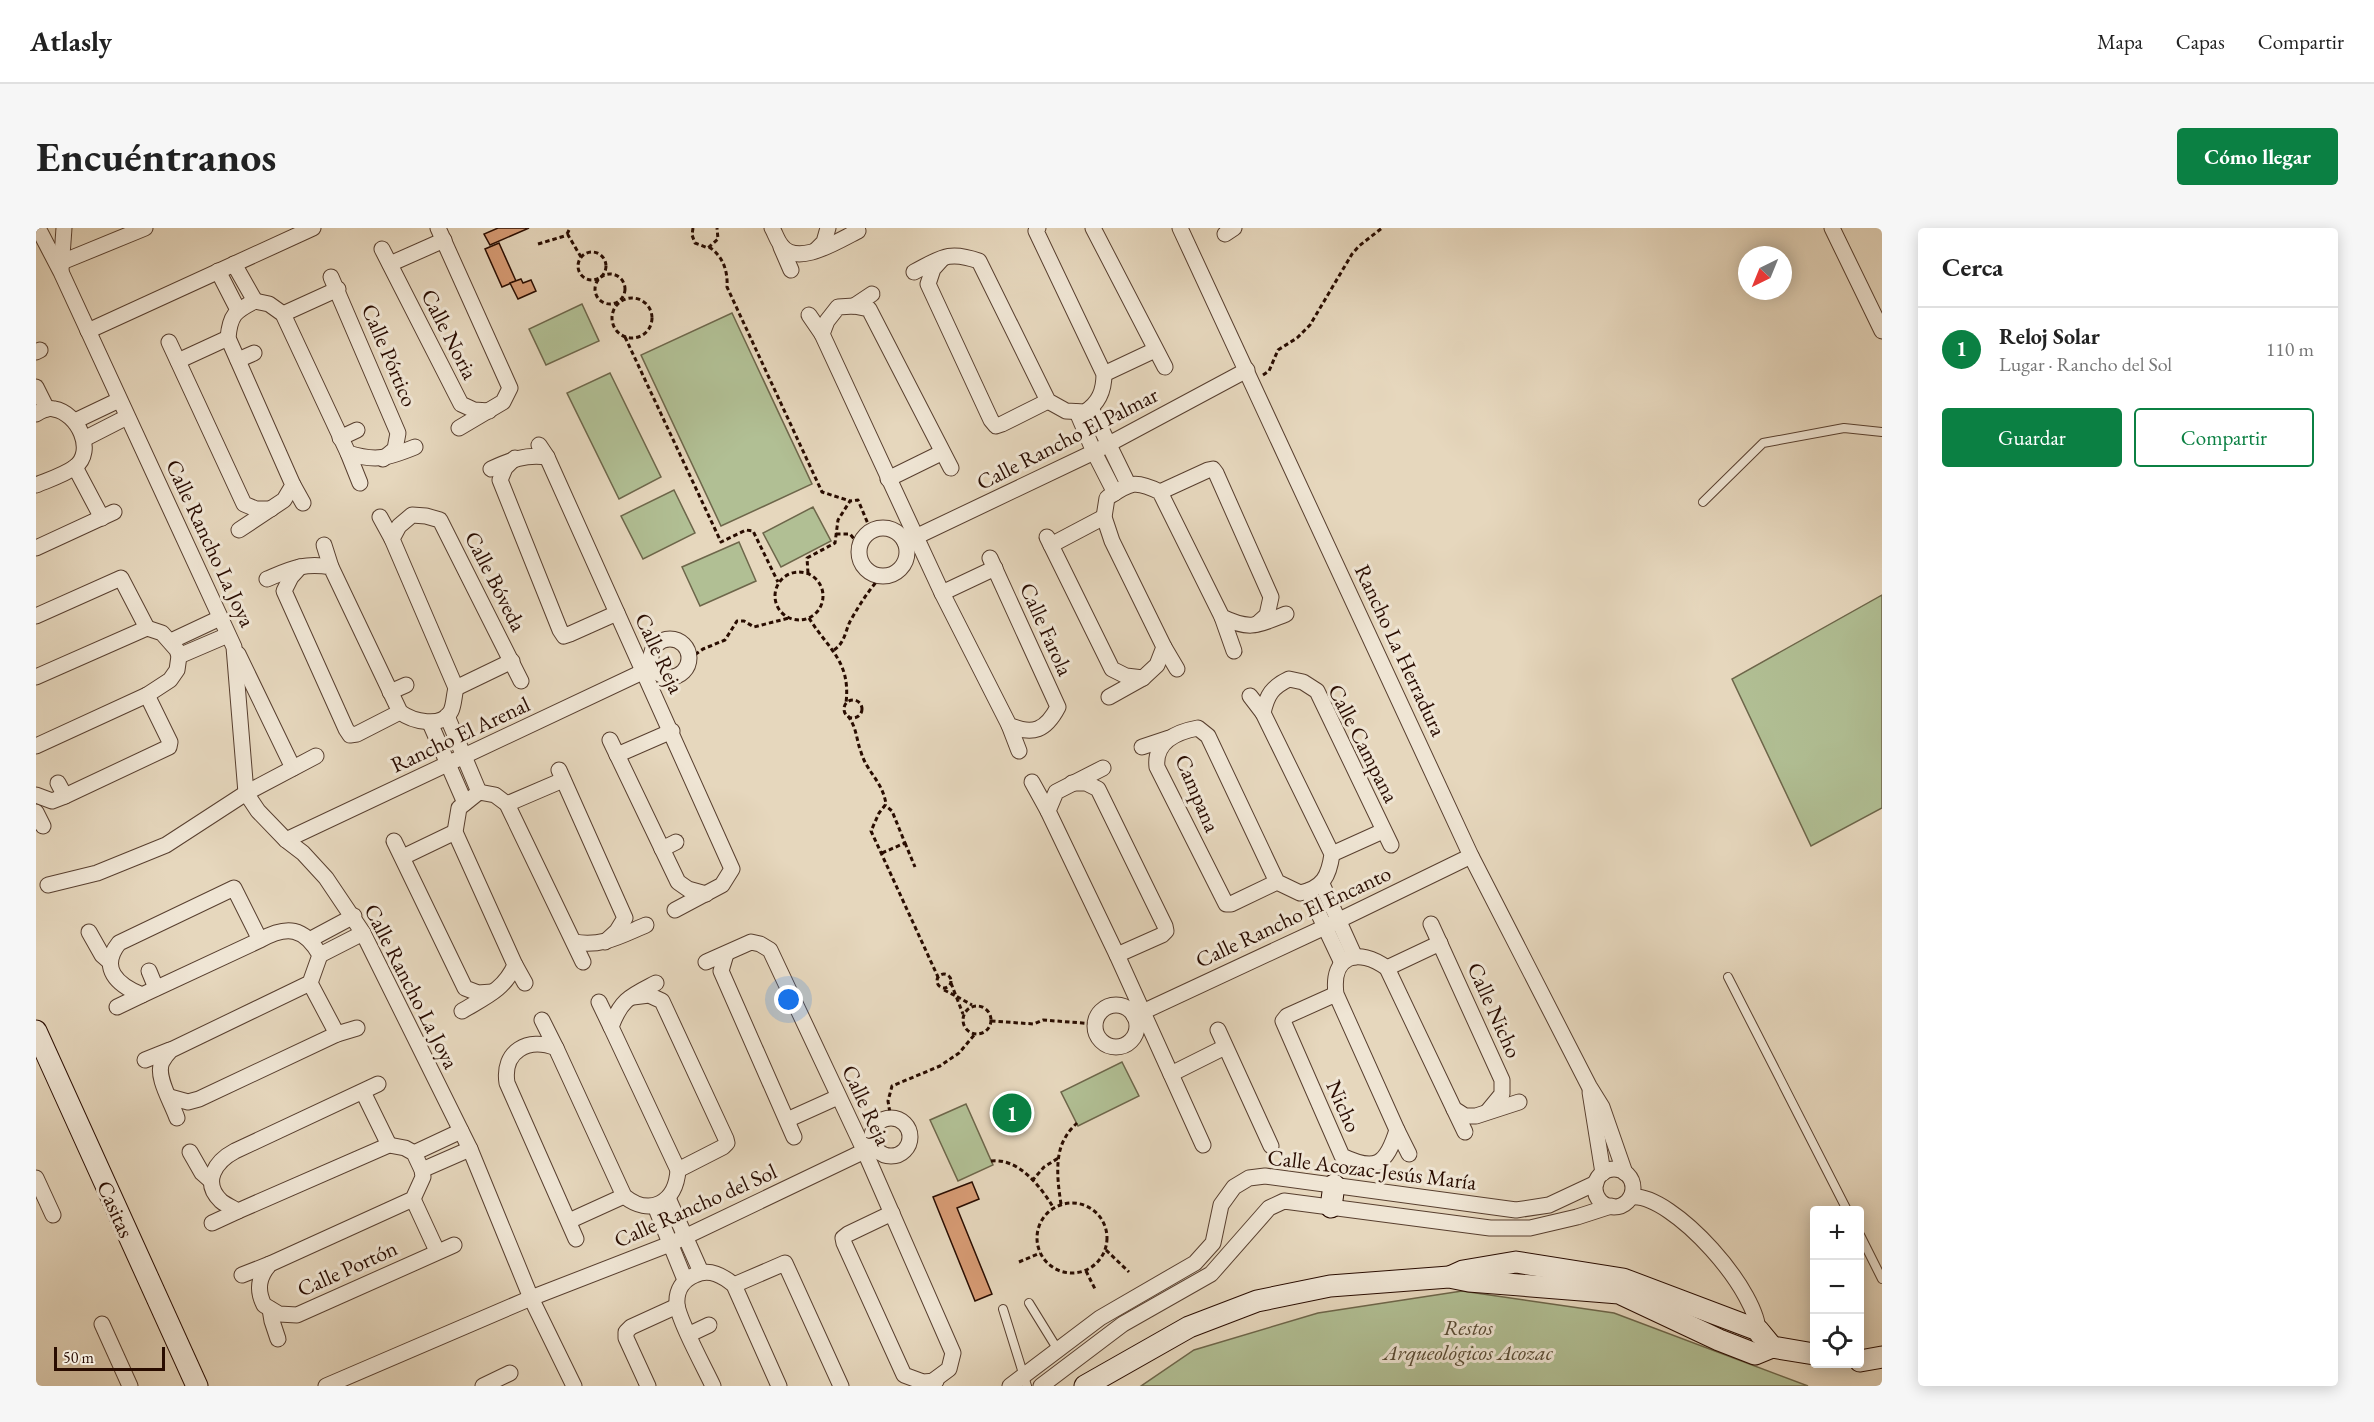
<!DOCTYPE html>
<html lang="es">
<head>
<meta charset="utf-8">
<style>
	body { margin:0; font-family:"EB Garamond",serif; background:#f6f6f6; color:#222 }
	.controls { position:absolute; right:18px; bottom:18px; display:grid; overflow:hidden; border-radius:6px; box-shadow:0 3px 15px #0003 }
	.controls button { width:54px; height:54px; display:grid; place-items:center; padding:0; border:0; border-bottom:2px solid #e0e0e0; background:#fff; color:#222; font:30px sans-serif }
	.compass { position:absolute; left:1702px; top:18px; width:54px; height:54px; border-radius:50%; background:#fff; box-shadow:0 3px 15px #0003; rotate:223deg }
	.scale { position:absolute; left:18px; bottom:15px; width:111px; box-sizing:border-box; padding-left:6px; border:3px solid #290c00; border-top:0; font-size:16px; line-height:21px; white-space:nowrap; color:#290c00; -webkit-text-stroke:4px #efe5d4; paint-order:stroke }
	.you { position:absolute; left:753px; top:772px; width:21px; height:21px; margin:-15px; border:4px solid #fff; border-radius:50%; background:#1a73e8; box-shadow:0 0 0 9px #1a73e833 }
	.badge { display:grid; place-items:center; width:39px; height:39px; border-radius:50%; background:#0b8043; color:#fff; font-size:20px; font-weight:700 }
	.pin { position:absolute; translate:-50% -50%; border:3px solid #fff; box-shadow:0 2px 6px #0006 }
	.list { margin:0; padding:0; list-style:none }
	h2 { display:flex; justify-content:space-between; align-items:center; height:78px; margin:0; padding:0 24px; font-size:26px }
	h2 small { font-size:20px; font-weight:400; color:#767676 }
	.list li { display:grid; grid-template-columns:39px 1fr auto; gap:18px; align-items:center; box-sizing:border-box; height:84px; padding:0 24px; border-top:2px solid #e0e0e0 }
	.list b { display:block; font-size:22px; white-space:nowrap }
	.list p { margin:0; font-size:20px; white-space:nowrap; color:#767676 }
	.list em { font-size:20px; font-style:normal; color:#767676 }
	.actions { display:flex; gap:12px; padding:18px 24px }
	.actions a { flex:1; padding:14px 0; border:2px solid #0b8043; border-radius:6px; text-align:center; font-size:21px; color:#0b8043 }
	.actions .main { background:#0b8043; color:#fff }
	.icon { flex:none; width:33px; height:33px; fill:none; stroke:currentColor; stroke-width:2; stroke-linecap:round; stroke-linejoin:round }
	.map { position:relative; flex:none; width:1846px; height:1158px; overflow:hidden; border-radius:6px }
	header { display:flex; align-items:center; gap:36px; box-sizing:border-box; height:84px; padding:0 30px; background:#fff; border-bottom:2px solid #e0e0e0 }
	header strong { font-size:28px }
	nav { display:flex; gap:33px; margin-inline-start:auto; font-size:21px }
	.intro { display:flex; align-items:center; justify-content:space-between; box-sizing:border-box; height:144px; padding:0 36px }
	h1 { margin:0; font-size:42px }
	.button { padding:15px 27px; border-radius:6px; background:#0b8043; color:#fff; font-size:21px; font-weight:700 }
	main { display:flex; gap:36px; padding:0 36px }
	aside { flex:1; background:#fff; border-radius:6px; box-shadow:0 3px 15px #0003 }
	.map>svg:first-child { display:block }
</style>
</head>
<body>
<header>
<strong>Atlasly</strong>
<nav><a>Mapa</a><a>Capas</a><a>Compartir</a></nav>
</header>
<div class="intro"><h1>Encuéntranos</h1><a class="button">Cómo llegar</a></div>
<main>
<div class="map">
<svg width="1846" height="1158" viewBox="0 0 1846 1158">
	<rect width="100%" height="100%" fill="#e6d7bd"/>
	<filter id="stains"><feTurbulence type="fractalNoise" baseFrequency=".00333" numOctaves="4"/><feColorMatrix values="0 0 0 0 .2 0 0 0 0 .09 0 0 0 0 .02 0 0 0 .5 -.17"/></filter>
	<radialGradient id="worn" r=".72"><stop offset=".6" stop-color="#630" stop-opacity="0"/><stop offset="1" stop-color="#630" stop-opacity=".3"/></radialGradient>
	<g fill="#b1bf94" stroke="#6d664a" stroke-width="1.5">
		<path d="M546,76L563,113L510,137L493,101Z"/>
		<path d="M696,85L776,256L685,298L605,127Z"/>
		<path d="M574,145L625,249L583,271L531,165Z"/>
		<path d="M638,262L659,305L607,331L585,288Z"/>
		<path d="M777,279L795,313L745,339L727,305Z"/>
		<path d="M703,314L720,353L664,378L646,339Z"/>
		<path d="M1846,367V580L1775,618L1696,451Z"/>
		<path d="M1086,834L1103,868L1042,898L1025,864Z"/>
		<path d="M930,876L957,937L922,953L894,892Z"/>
		<path d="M1426,1063L1578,1085L1772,1158H1105L1158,1122L1282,1085Z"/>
	</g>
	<g fill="#d79b74" stroke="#290c00" stroke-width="1.5">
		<path d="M462,0H493L454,17L448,6Z"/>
		<path d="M463,15L480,53L466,59L449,21Z"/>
		<path d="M485,51L487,55L495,52L500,63L482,71L474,55Z"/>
		<path d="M936,954L943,971L921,980L956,1066L939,1073L897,969Z"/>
	</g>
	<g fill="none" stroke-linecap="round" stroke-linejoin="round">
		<g stroke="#583f2f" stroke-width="10">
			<g id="lane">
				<path d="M1667,274L1727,215L1808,200L1846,204"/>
				<path d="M1692,749L1811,982"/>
				<path d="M1824,1007L1846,1051"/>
				<path d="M993,1075L1022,1122"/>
				<path d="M967,1081L991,1158"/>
			</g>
		</g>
		<g stroke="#583f2f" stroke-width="17">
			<g id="street">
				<path d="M2,0L25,44L198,419L210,565L222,583L250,612L267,625L290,650L327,705L434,921L495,1070L538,1158"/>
				<path d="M402,0L474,160L467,174L423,200"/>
				<path d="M736,0C739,5 741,12 745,17C761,40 803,12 822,3"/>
				<path d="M1057,0L1129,139"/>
				<path d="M1144,0L1435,628L1553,858L1566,879L1589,945"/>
				<path d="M1796,0L1846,103"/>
				<path d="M1189,6L1198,0"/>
				<path d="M745,19L755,42"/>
				<path d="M346,21L425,176L438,182L453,183"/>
				<path d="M780,22L788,14L792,0"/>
				<path d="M906,31L897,41L892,56L955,192L960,198L966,196L1012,173"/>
				<path d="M26,34L109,0"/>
				<path d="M198,36L219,73"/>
				<path d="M354,36L408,12"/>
				<path d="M25,42L28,0"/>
				<path d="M182,43L202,82"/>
				<path d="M878,44C905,30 912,22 943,33L1012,173L1030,183L1049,184C1063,175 1068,163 1068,146L1000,3L1002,0"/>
				<path d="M295,49L362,205L359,221L347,231"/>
				<path d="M818,78L836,66"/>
				<path d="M247,86L302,61"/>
				<path d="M773,87L786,106"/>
				<path d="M52,103L277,0"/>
				<path d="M133,114L208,276L220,281H235"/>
				<path d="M0,124L4,122"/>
				<path d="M202,132L218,125"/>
				<path d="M142,133L192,110"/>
				<path d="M1068,146L1119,122"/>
				<path d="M0,159L11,181"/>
				<path d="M1055,180L1092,256"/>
				<path d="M1041,184L1058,224L1079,265"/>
				<path d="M0,186C5,183 11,179 18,181C42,185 60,223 39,239C28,247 12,252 0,257"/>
				<path d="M39,193L83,172"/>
				<path d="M304,210L321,202"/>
				<path d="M48,211L91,189"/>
				<path d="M503,217L511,229L696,641L686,657L639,682"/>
				<path d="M312,225L324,255"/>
				<path d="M479,230L469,240L464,252L524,402L528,408L534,406L581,385"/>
				<path d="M39,239L66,290"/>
				<path d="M915,240L833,81L818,78L802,79L791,93L786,106L906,365L973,497C997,508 1010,502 1022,479L954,330"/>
				<path d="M455,241C475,232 489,226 511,229"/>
				<path d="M852,251L905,225"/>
				<path d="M257,257L267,275"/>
				<path d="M1124,264L1172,242L1177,241L1180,245L1235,369L1231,387L1221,396"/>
				<path d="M344,289L356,311"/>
				<circle cx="847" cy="324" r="24"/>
				<path d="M203,302L248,272L257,257L192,110C194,87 199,83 219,73L233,76L247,86L312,225C340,234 352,230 379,219"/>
				<path d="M1011,309L1076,441L1090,448L1107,450"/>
				<path d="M869,314L1058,224L1211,142"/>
				<path d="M288,317L295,339"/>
				<path d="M1015,317L1068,289"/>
				<path d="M0,320L78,284"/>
				<path d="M264,339L255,349L248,363L310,501L314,507L321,506L364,484"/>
				<path d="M231,351C255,341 268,334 295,339L364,484C376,493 406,501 415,483C418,477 418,467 420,460L356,311L363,298L376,287L390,288L404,292L485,453"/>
				<path d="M906,365L959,340"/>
				<path d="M0,388L85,350L111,400"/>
				<path d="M1186,389L1198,423"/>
				<circle cx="634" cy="430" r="19"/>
				<path d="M135,413L184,390"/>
				<path d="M1128,419L1141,441"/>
				<path d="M202,426L257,540"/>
				<path d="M143,428L192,407"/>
				<path d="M0,449L111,400L126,405L141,422L143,428L141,442L134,452L111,467L0,518"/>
				<path d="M420,460L476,433"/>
				<path d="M354,464L370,457"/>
				<path d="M1214,468L1227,485"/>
				<path d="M1073,469L1107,450L1121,437L1128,419L1076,313L1068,289L1071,270C1094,255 1098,251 1124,264L1186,389C1215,403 1222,397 1250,386"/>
				<path d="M411,488L443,564"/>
				<path d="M394,495L429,575"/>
				<path d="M973,497L983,523"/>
				<path d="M574,512L642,654L652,661L670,666"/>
				<path d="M1106,519L1133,510"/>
				<path d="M581,527L636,503"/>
				<path d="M1067,540L1020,564L1012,583L1081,727L1167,917"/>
				<path d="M523,542L589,690L581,703L569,714"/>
				<path d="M996,554L1012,583"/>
				<path d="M22,555L29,568"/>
				<path d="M1036,555H1050L1062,561L1129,698L1130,703L1126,707L1081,727"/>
				<path d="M0,567L16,573L29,568L133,519L134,514L111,467"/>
				<path d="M471,576L527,552"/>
				<path d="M0,584L7,598"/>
				<path d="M250,612L617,439"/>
				<path d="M358,613L429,760L442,765L456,764"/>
				<path d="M626,621L640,614"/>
				<path d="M1296,626L1347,603"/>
				<path d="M367,629L419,604"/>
				<path d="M1241,654L1195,676H1190L1121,539C1118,514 1140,504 1162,500L1172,508L1241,654L1264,665C1287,660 1293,648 1296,626L1227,485C1231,467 1236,459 1253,451L1267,454L1281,463L1355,617"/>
				<path d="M1286,656L1319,729"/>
				<path d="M12,657L61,645L130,617L210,565L280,528"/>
				<path d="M1272,663L1306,735"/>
				<path d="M1395,696L1466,852V866L1452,883"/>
				<path d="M53,704L66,727L74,734"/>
				<path d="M275,711L318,688"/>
				<path d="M538,714C566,719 584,708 610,697"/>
				<path d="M690,726L685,743L758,909"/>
				<path d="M284,727L327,705"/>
				<path d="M670,734L715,714L724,716L734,722L829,924L917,1125L913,1141L890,1158"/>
				<path d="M479,737L489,755"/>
				<path d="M1351,740L1404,715"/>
				<path d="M113,743L120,760"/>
				<path d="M274,755L301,806"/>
				<path d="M1300,766L1251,788L1247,793L1306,928C1340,944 1350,937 1361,902L1300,766C1295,727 1322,719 1351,740L1418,881L1429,888H1440L1483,874"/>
				<path d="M597,769L613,767L626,773L690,911L691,915L687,919L642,942"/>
				<path d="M563,774L575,799"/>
				<circle cx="1080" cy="798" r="21"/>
				<path d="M81,779L106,767"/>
				<path d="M426,783C449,769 468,762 479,737L419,604L423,580L443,564L459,567L471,576L547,734"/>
				<path d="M1098,788L1289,699L1435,628"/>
				<path d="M506,792L520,820"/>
				<path d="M1182,802L1235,918"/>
				<path d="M109,832L134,822"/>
				<path d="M1135,846L1189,819"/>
				<path d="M342,856L199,923C180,933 165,954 185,973C190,977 197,980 202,983L353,917L369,920L378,925L386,942L387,949L377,971L234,1036C223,1048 220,1061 228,1077L243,1086L261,1087L418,1017"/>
				<path d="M327,864L353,917"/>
				<path d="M1554,864L1567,945"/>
				<path d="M134,869L152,874L163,871L301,806L321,800"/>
				<path d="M1418,881L1429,904"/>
				<path d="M141,890C136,875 119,848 126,834C128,830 132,825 135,822L274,755L284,727C268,699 251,697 224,712L106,767C81,757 63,740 83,715L198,660L224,712"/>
				<circle cx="855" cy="909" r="19"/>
				<path d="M751,892L802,869"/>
				<path d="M1361,902L1373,926"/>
				<path d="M154,924L166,945L175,953"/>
				<path d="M378,925L425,903"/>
				<circle cx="1578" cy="960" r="19"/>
				<path d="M386,942L434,921"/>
				<path d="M0,950L17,987"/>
				<path d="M1595,969C1636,964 1727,1067 1722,1108"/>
				<path d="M632,970L665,1044"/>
				<path d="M377,971L401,1023"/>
				<path d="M619,978L649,1052"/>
				<path d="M856,985L812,1006L807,1010L808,1015L868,1147L887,1154L900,1153"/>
				<path d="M533,993L588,968"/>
				<path d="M176,995L202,983"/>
				<path d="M540,1011L471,855C466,823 492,809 520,820L588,968C614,989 640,975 642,942L575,799C585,771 595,768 620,755"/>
				<path d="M206,1047L234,1036"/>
				<path d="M698,1057L749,1035L805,1158"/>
				<path d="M234,1081L236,1093L242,1111"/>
				<path d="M66,1096L94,1158"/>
				<path d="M654,1106L673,1097"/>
				<path d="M290,1158L495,1070L634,1016L839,918"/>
				<path d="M447,1158L474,1145"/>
				<path d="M612,1158L590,1110V1104L595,1099L641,1078"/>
				<path d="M677,1158C669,1141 642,1091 641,1076C640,1062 647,1052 659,1047C674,1040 687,1048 698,1057L743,1158"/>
				<path d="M974,1158L1064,1090L1159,1035L1177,1015L1185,977L1198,959L1213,950L1229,948L1480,982L1513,977L1560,955"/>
				<path d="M1005,1158L1087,1096L1175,1046L1233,980L1248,973L1454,1000H1494L1541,989L1575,978"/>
			</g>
		</g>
		<g stroke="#290c00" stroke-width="23">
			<g id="secondary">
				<path d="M0,803L161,1158"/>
				<path d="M1295,979L1298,957"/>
				<path d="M1416,1048L1427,1043L1480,1034L1587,1051L1722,1102L1736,1119"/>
				<path d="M1824,1133L1846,1129"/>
				<path d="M1049,1158L1153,1099L1221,1073L1294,1058L1413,1049L1433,1053L1583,1065L1683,1112L1719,1126L1736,1119L1778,1126"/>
			</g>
		</g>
		<g stroke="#290c00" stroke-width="3" stroke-dasharray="4.5 3" stroke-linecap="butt">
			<path d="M657,0L656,7L659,15L672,20L682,11L681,0"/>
			<path d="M531,6L534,0"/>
			<path d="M502,16L532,7L545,29"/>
			<path d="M673,19C687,28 692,43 691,59L786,264L814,273"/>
			<circle cx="556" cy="38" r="14"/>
			<circle cx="574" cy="61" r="15"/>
			<circle cx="596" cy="90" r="20"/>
			<path d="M589,109L685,314L710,302L717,303L742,354"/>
			<path d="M1227,147L1233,143L1242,122L1261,110L1274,97L1316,26L1323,18L1346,0"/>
			<path d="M800,306H814L824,318"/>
			<circle cx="763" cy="368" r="24"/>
			<path d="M772,345L771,330L799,315L802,292L814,273L822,272L835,303"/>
			<path d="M773,390C792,421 815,433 810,475"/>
			<path d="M798,422C810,414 809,401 816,390C825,374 834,361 846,347"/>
			<path d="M653,431L667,421L689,412L701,393H708L718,399L753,390"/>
			<circle cx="817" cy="481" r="9"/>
			<path d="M812,488C821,500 820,511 825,524C831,545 846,552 850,576L843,585L835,603L902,749"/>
			<path d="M869,615L879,639"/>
			<path d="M846,625L869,615L856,583L849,577"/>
			<circle cx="908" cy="753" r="7"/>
			<path d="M915,755L920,768L936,777"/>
			<path d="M908,762L920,768L927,786"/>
			<circle cx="941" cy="792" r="14"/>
			<path d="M955,793L998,796L1007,792L1059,796"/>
			<path d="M855,891L852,873L856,858L904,838L923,825L939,806"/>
			<path d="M955,933C983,930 1004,958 1017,979"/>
			<path d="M996,953L1008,939L1024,929"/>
			<circle cx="1036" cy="1010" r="35"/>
			<path d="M1025,976C1022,957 1018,928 1029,910C1032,904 1037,899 1041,895"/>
			<path d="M1070,1022L1093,1044"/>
			<path d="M983,1034L1004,1025"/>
			<path d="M1050,1043L1059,1061"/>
		</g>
		<use href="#lane" stroke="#efe5d4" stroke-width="8"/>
		<use href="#street" stroke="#efe5d4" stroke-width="15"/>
		<use href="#secondary" stroke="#efe5d4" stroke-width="21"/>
	</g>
	<g text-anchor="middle" stroke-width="6" stroke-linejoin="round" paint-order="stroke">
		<g font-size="22" fill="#290c00" stroke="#efe5d4">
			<text transform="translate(414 106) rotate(63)" y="8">Calle Noria</text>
			<text transform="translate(354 127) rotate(67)" y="8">Calle Pórtico</text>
			<text transform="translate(1031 210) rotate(-27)" y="8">Calle Rancho El Palmar</text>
			<text transform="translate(175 315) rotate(65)" y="8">Calle Rancho La Joya</text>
			<text transform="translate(460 353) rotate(63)" y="8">Calle Bóveda</text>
			<text transform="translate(1011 401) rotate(66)" y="8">Calle Farola</text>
			<text transform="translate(1365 422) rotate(65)" y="8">Rancho La Herradura</text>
			<text transform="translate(624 425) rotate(65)" y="8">Calle Reja</text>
			<text transform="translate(424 506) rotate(-25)" y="8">Rancho El Arenal</text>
			<text transform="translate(1328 515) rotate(63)" y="8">Calle Campana</text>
			<text transform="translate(1162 565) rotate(67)" y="8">Campana</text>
			<text transform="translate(1257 688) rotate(-25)" y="8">Calle Rancho El Encanto</text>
			<text transform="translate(376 758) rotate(63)" y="8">Calle Rancho La Joya</text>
			<text transform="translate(1459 782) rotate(66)" y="8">Calle Nicho</text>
			<text transform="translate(831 877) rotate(65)" y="8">Calle Reja</text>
			<text transform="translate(1308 878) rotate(66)" y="8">Nicho</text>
			<text transform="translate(1336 941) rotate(7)" y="8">Calle Acozac-Jesús María</text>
			<text transform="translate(659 977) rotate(-24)" y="8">Calle Rancho del Sol</text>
			<text transform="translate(80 981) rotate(66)" y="8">Casitas</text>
			<text transform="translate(311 1040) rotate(-24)" y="8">Calle Portón</text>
		</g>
		<g font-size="22" font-style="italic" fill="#594b34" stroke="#efe5d4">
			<text x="1432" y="1107">Restos<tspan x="1432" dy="25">Arqueológicos Acozac</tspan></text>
		</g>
	</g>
	<rect width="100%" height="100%" filter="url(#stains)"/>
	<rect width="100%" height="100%" fill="url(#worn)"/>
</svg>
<div class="controls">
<button>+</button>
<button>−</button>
<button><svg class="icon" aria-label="locate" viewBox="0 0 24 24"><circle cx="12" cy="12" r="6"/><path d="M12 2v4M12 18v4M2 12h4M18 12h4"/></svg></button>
</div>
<svg class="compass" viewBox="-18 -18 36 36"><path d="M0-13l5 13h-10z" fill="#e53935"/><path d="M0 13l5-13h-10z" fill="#767676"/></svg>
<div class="scale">50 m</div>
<div class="you"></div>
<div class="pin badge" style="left:976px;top:885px">1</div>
</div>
<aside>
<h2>Cerca<small></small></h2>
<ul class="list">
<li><span class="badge">1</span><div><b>Reloj Solar</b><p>Lugar · Rancho del Sol</p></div><em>110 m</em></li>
</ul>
<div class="actions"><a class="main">Guardar</a><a>Compartir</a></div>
</aside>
</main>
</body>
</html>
